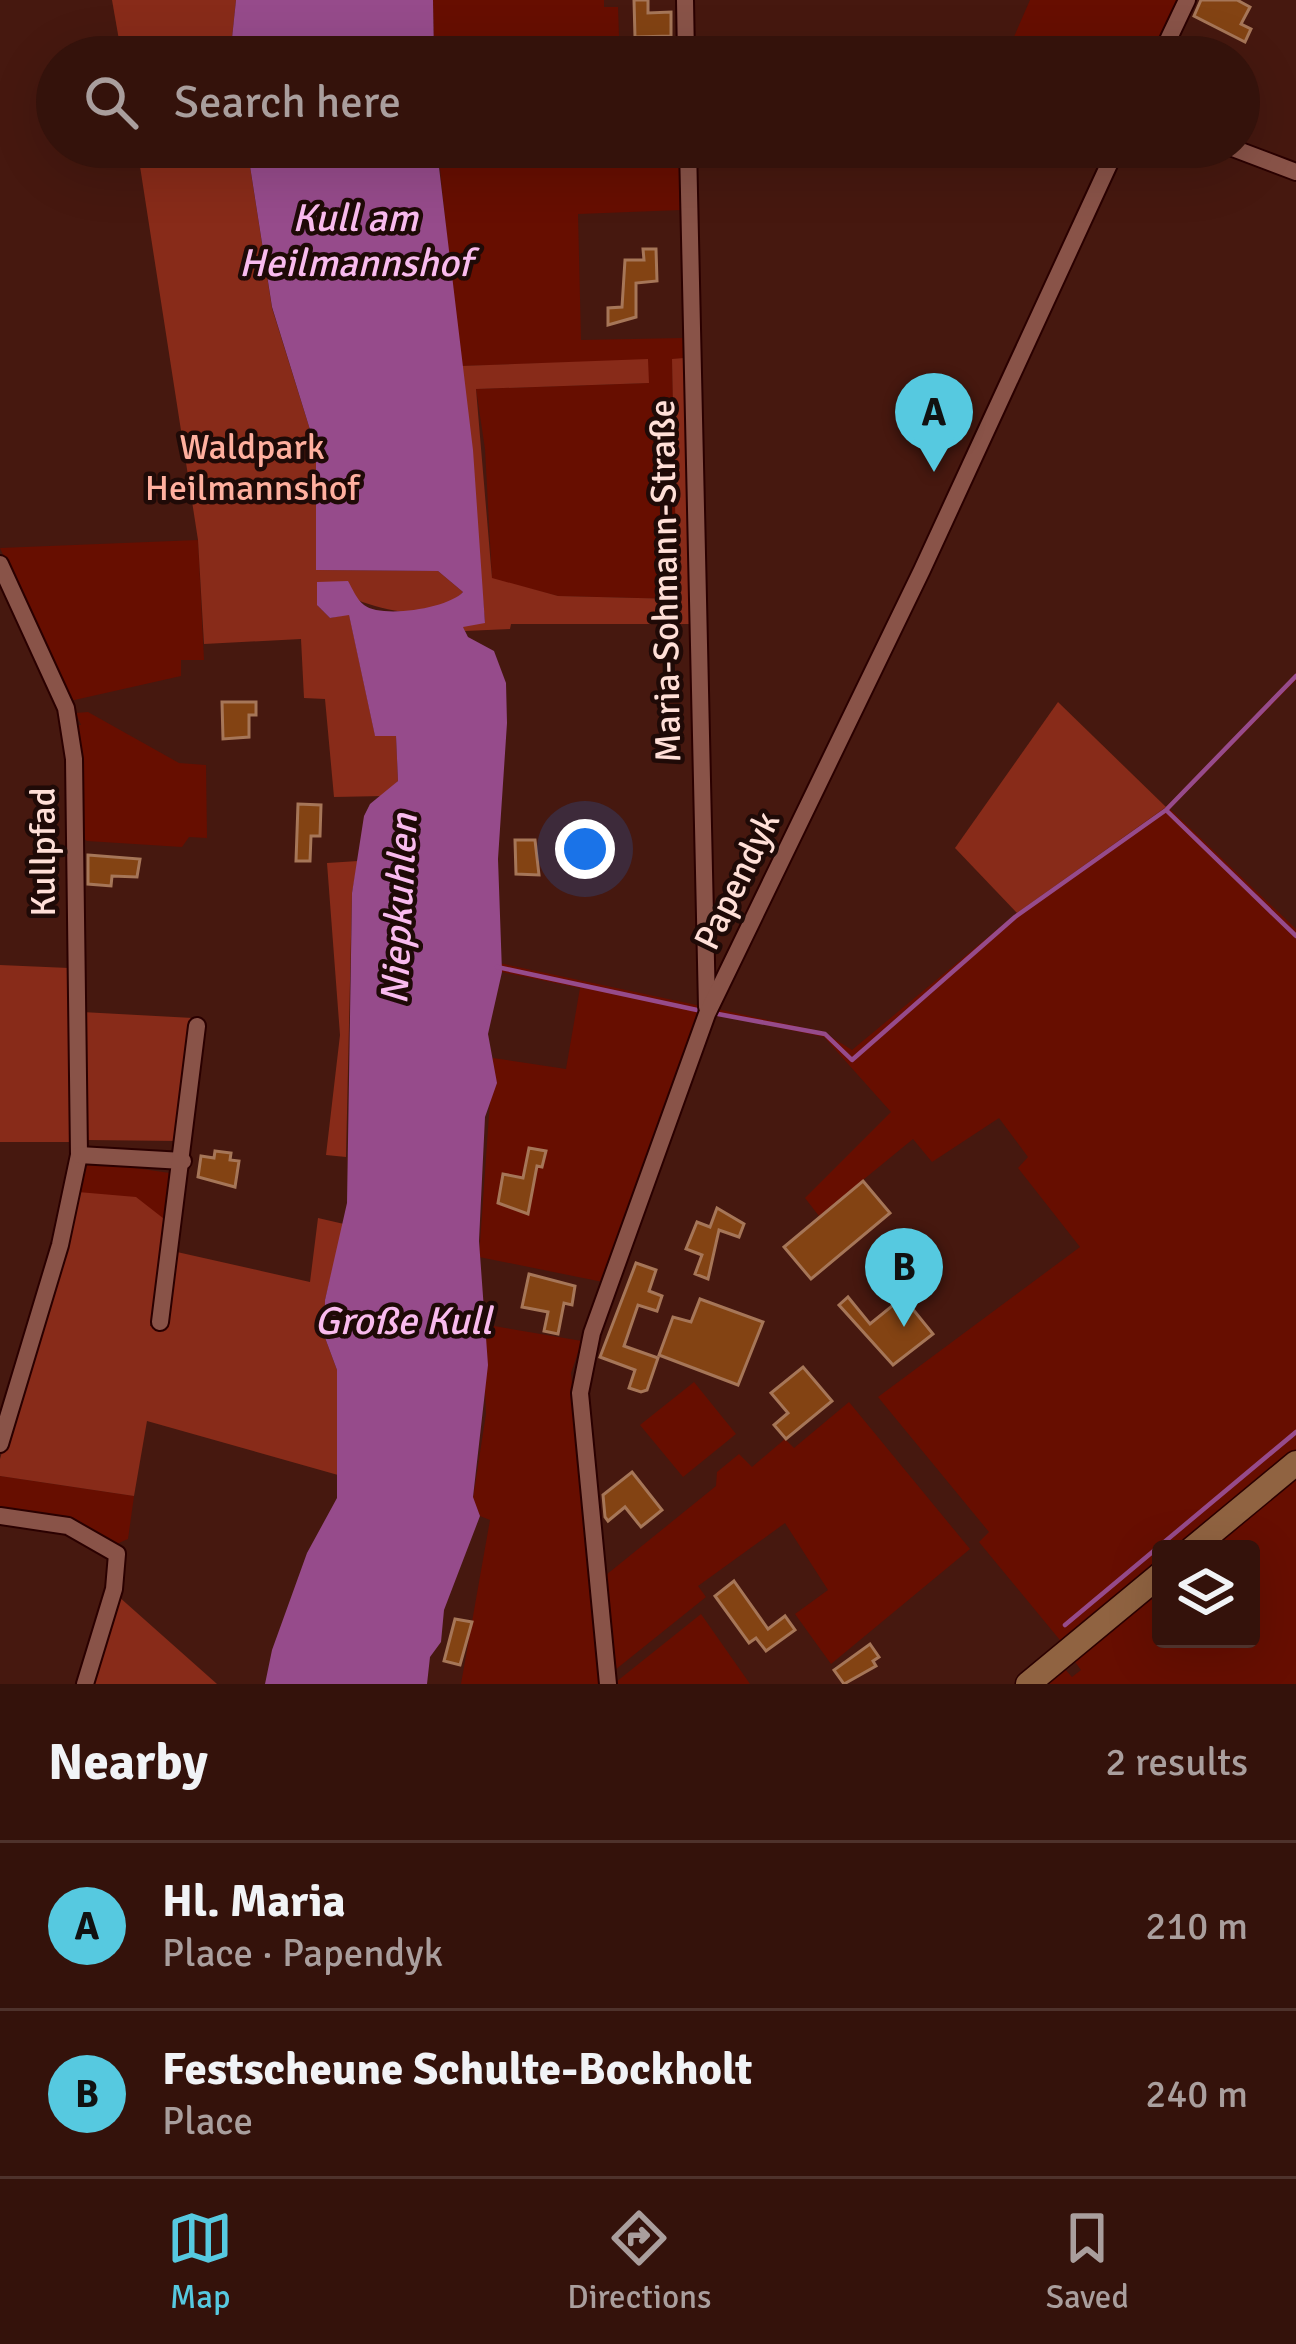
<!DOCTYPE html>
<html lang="en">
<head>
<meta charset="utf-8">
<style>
	body { margin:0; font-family:Signika,sans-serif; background:#3c1b14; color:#f1f3f6 }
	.controls { position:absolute; right:36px; bottom:36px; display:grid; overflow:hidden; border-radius:12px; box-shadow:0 12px 48px #0002 }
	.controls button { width:108px; height:108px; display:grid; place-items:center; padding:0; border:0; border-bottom:3px solid #4e322c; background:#34120b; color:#f1f3f6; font:60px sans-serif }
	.you { position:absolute; left:585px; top:849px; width:42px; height:42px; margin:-30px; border:9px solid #fff; border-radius:50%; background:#1a73e8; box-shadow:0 0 0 18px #1a73e833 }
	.badge { display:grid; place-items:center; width:78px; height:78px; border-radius:50%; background:#56c9e0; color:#111; font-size:39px; font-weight:700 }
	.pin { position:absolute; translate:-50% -99px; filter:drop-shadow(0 3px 6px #0008) }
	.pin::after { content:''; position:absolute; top:63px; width:42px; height:36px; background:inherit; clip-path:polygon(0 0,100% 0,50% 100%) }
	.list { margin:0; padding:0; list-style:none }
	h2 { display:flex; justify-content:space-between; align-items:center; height:156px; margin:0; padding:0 48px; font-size:51px }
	h2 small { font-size:39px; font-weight:400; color:#a99e9d }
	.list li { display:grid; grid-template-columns:78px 1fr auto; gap:36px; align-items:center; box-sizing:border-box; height:168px; padding:0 48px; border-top:3px solid #4e322c }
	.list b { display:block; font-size:45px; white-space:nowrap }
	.list p { margin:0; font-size:39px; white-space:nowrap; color:#a99e9d }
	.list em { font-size:39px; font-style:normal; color:#a99e9d }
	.icon { flex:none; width:66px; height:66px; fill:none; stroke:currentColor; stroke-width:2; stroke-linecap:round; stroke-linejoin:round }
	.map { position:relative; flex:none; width:1296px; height:1684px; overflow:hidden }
	.search { position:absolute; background:#34120b; box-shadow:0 12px 48px #0002; left:36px; right:36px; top:36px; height:132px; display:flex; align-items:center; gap:30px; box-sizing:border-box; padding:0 42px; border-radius:66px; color:#a99e9d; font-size:45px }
	.sheet { height:492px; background:#34120b }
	nav { display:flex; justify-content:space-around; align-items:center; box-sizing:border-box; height:168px; border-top:3px solid #4e322c; background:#34120b; font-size:33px; color:#a99e9d }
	nav a { display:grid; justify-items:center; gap:6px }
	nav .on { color:#56c9e0 }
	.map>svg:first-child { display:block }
</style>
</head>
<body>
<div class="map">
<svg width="1296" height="1684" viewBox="0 0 1296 1684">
	<rect width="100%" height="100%" fill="#46180f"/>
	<g fill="#670e00">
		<path d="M433,0H604V7H618L619,36L634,37L635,57H434Z"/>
		<path d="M1030,0H1179L1153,57H1052L1013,39Z"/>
		<path d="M422,147H679L681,210L578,214L581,340L684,338V358L672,360L678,599L558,596L492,579L485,449L476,389L648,383V360L460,366L439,159Z"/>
		<path d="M198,540L204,660H181V676L70,701L0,548Z"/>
		<path d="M1296,673V680L1170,809L1296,929V1454L1181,1549H1161V1565L1064,1645L979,1542L989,1532L878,1397L1080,1247L1018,1168L1028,1157L999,1118L932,1162L913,1139L819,1216L805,1198L891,1112L824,1037L715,1014L717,1009L823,1032L852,1050L1017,913L1166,807Z"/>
		<path d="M88,712L179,763L206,765L207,838L189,837L182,847L87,841L80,836L75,725H81L76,713Z"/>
		<path d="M499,963L701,1006L603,1282L479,1257L493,1058L566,1069L580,988L502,972Z"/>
		<path d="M94,1162L170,1173L175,1186L168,1222L78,1192L86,1166Z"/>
		<path d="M482,1324L582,1341L571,1373L601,1684H461L490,1520L480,1516L473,1498L486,1414Z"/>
		<path d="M694,1382L736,1434L683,1477L640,1425Z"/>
		<path d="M849,1402L970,1549L831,1664L795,1614L828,1590L785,1523L698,1586L706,1597L615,1670L606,1575L716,1486L717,1472L739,1454L752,1467L785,1439L794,1448Z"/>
		<path d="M0,1476L134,1496L128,1539L114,1545L0,1509Z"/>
		<path d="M1296,1476V1684H1043L1063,1667L1072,1677L1081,1670L1073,1659L1161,1587V1639H1251V1549H1207Z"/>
		<path d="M701,1614L750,1684H616V1682Z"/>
	</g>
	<g fill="#882b19">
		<path d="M112,0H236L230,57H122Z"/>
		<path d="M137,147H247L272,308L316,449L317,570L438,571L463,592C426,633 357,602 317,582L318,606L330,618L349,614L375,735H396L398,781L384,796L334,797L325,699L304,698L301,639L204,644L198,540Z"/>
		<path d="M684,358L691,624H511L510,629L465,631L462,626L485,622L460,366L648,359L649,383L476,389L492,578L558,596L677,599L672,359Z"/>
		<path d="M1058,702L1166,807L1017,913L955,848Z"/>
		<path d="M358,861L352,893L346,1157L326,1155L340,1035L327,863Z"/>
		<path d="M0,965L69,968L73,1142H0Z"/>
		<path d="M82,1012L193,1018L181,1141L87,1140Z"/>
		<path d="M78,1192L136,1197L168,1222L150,1326L162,1329L177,1252L310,1282L318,1218L344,1224L325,1300L324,1335L337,1370L338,1475L147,1421L134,1496L0,1476V1459Z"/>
		<path d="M118,1596L217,1684H91Z"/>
	</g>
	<g fill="#964b8b">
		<path d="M236,0H433L434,57H230Z"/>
		<path d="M247,147H422L438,159L473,450L485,623L463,627L468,637L494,651L506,683L507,723L498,859L502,972L488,1034L497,1083L485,1117L479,1241L488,1365L473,1497L480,1516L444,1610L441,1642L430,1657L427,1684H265L272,1650L307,1553L337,1498V1370L324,1335L325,1300L347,1203L352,893L364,816L370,804L398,781L396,736H375L349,615L330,618L317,605V582L348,581C352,588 357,600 364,605C382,619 449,608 463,592L438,571L316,570V449L272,307Z"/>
	</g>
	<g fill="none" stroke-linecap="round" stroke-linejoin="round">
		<g stroke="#964b8b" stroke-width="4.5">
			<path d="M1167,811L1296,936"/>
			<path d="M497,967L697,1010"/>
			<path d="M718,1014L825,1034L852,1060L1015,917L1166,810L1296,676"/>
			<path d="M1065,1625L1296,1432"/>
		</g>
	</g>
	<g fill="#834313" stroke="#a67658" stroke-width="3">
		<path d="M634,0H648V13L671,12V36L635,37Z"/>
		<path d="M1201,0H1237L1250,7L1241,24L1251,29L1245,42L1194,16Z"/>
		<path d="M643,249H656L657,281L636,283V317L608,325V308L622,307L625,260H644Z"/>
		<path d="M222,702H256V715H249V737L223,739Z"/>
		<path d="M298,804L321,805L320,836H311L310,861H296Z"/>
		<path d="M515,840H535L539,875L516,874Z"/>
		<path d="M88,855L140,859L137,877L112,876L111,886L88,884Z"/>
		<path d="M529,1148L546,1151L542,1167L537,1166L528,1214L498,1203L503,1174L523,1178Z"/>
		<path d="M215,1151L231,1153L230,1160L239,1161L235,1187L198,1177L201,1156L214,1158Z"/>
		<path d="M863,1181L890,1213L811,1279L784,1247Z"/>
		<path d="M717,1208L744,1224L739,1237L719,1230L708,1279L695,1274L702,1255L686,1249L697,1222L710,1227Z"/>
		<path d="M636,1263L656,1270L649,1291L662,1296L657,1311L638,1305L624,1346L658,1358L647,1390L641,1392L629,1388L635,1370L600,1357Z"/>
		<path d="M529,1274L575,1286L572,1305L564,1303L558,1334L544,1331L548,1312L522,1307Z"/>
		<path d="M848,1297L870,1324L903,1297L933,1334L893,1365L839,1305Z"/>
		<path d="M700,1299L763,1322L738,1385L659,1355L673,1317L691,1322Z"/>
		<path d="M803,1367L832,1401L786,1439L774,1425L788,1413L771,1393Z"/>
		<path d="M632,1472L662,1510L641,1527L625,1507L608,1521L605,1517L603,1495Z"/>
		<path d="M734,1581L768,1629L785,1616L795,1630L766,1651L756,1638L749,1643L715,1596Z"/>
		<path d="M455,1619L472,1622L460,1665L444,1661Z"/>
		<path d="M870,1644L879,1657L873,1661L876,1666L844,1684L834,1670Z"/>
	</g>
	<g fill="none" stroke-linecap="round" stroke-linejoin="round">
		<g stroke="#2a0000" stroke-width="20">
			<g id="street">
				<path d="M685,0L686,57"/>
				<path d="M1160,57L1187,0"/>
				<path d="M688,147L707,1007"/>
				<path d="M1230,147L1296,172"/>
				<path d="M0,564L66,708L74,759L79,1155L60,1245L0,1444"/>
				<path d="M79,1155L183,1161"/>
				<path d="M160,1322L197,1026"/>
				<path d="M0,1516L68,1526L117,1554L114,1589L85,1684"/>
				<path d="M608,1684L580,1393L592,1333L707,1014L922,570L1117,147"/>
			</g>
		</g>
		<g stroke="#2a0000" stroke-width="27">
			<g id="secondary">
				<path d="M1192,1549L1296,1463"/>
				<path d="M1028,1684L1161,1574"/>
			</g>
		</g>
		<use href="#street" stroke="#895348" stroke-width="16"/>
		<use href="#secondary" stroke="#906341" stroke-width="24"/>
	</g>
	<g text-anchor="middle" stroke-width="9" stroke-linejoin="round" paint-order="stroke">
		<g font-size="36" fill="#ffb09f" stroke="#1f0a07">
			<text x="252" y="459">Waldpark<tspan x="252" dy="41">Heilmannshof</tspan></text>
		</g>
		<g font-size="36" fill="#ffdfd7" stroke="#1f0a07">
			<text transform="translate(664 581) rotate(-91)" y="13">Maria-Sohmann-Straße</text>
			<text transform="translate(42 852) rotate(-90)" y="13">Kullpfad</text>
			<text transform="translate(736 880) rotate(-64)" y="13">Papendyk</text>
		</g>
		<g font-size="39" font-style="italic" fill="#f9bbee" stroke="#1f0a07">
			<text x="355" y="231">Kull am<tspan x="355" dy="45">Heilmannshof</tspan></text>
			<text transform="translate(398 909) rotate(-87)" y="14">Niepkuhlen</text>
			<text x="403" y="1334">Große Kull</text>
		</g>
	</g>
</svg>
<div class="controls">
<button><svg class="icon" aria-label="layers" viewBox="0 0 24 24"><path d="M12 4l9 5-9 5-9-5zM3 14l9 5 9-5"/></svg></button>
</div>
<div class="you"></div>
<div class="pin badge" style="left:934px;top:472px">A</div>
<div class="pin badge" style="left:904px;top:1327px">B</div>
<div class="search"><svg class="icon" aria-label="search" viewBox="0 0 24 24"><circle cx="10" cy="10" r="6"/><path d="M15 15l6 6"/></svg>Search here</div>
</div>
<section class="sheet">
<h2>Nearby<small>2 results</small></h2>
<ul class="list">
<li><span class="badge">A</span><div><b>Hl. Maria</b><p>Place · Papendyk</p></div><em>210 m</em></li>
<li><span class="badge">B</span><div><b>Festscheune Schulte-Bockholt</b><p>Place</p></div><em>240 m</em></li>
</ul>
</section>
<nav>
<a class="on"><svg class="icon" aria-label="map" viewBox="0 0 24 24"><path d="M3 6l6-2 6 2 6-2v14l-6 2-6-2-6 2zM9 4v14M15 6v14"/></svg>Map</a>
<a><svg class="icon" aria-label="directions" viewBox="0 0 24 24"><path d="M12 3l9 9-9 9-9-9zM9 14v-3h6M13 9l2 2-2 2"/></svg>Directions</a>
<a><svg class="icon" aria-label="saved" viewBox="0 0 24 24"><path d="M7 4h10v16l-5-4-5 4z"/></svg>Saved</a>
</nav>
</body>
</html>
